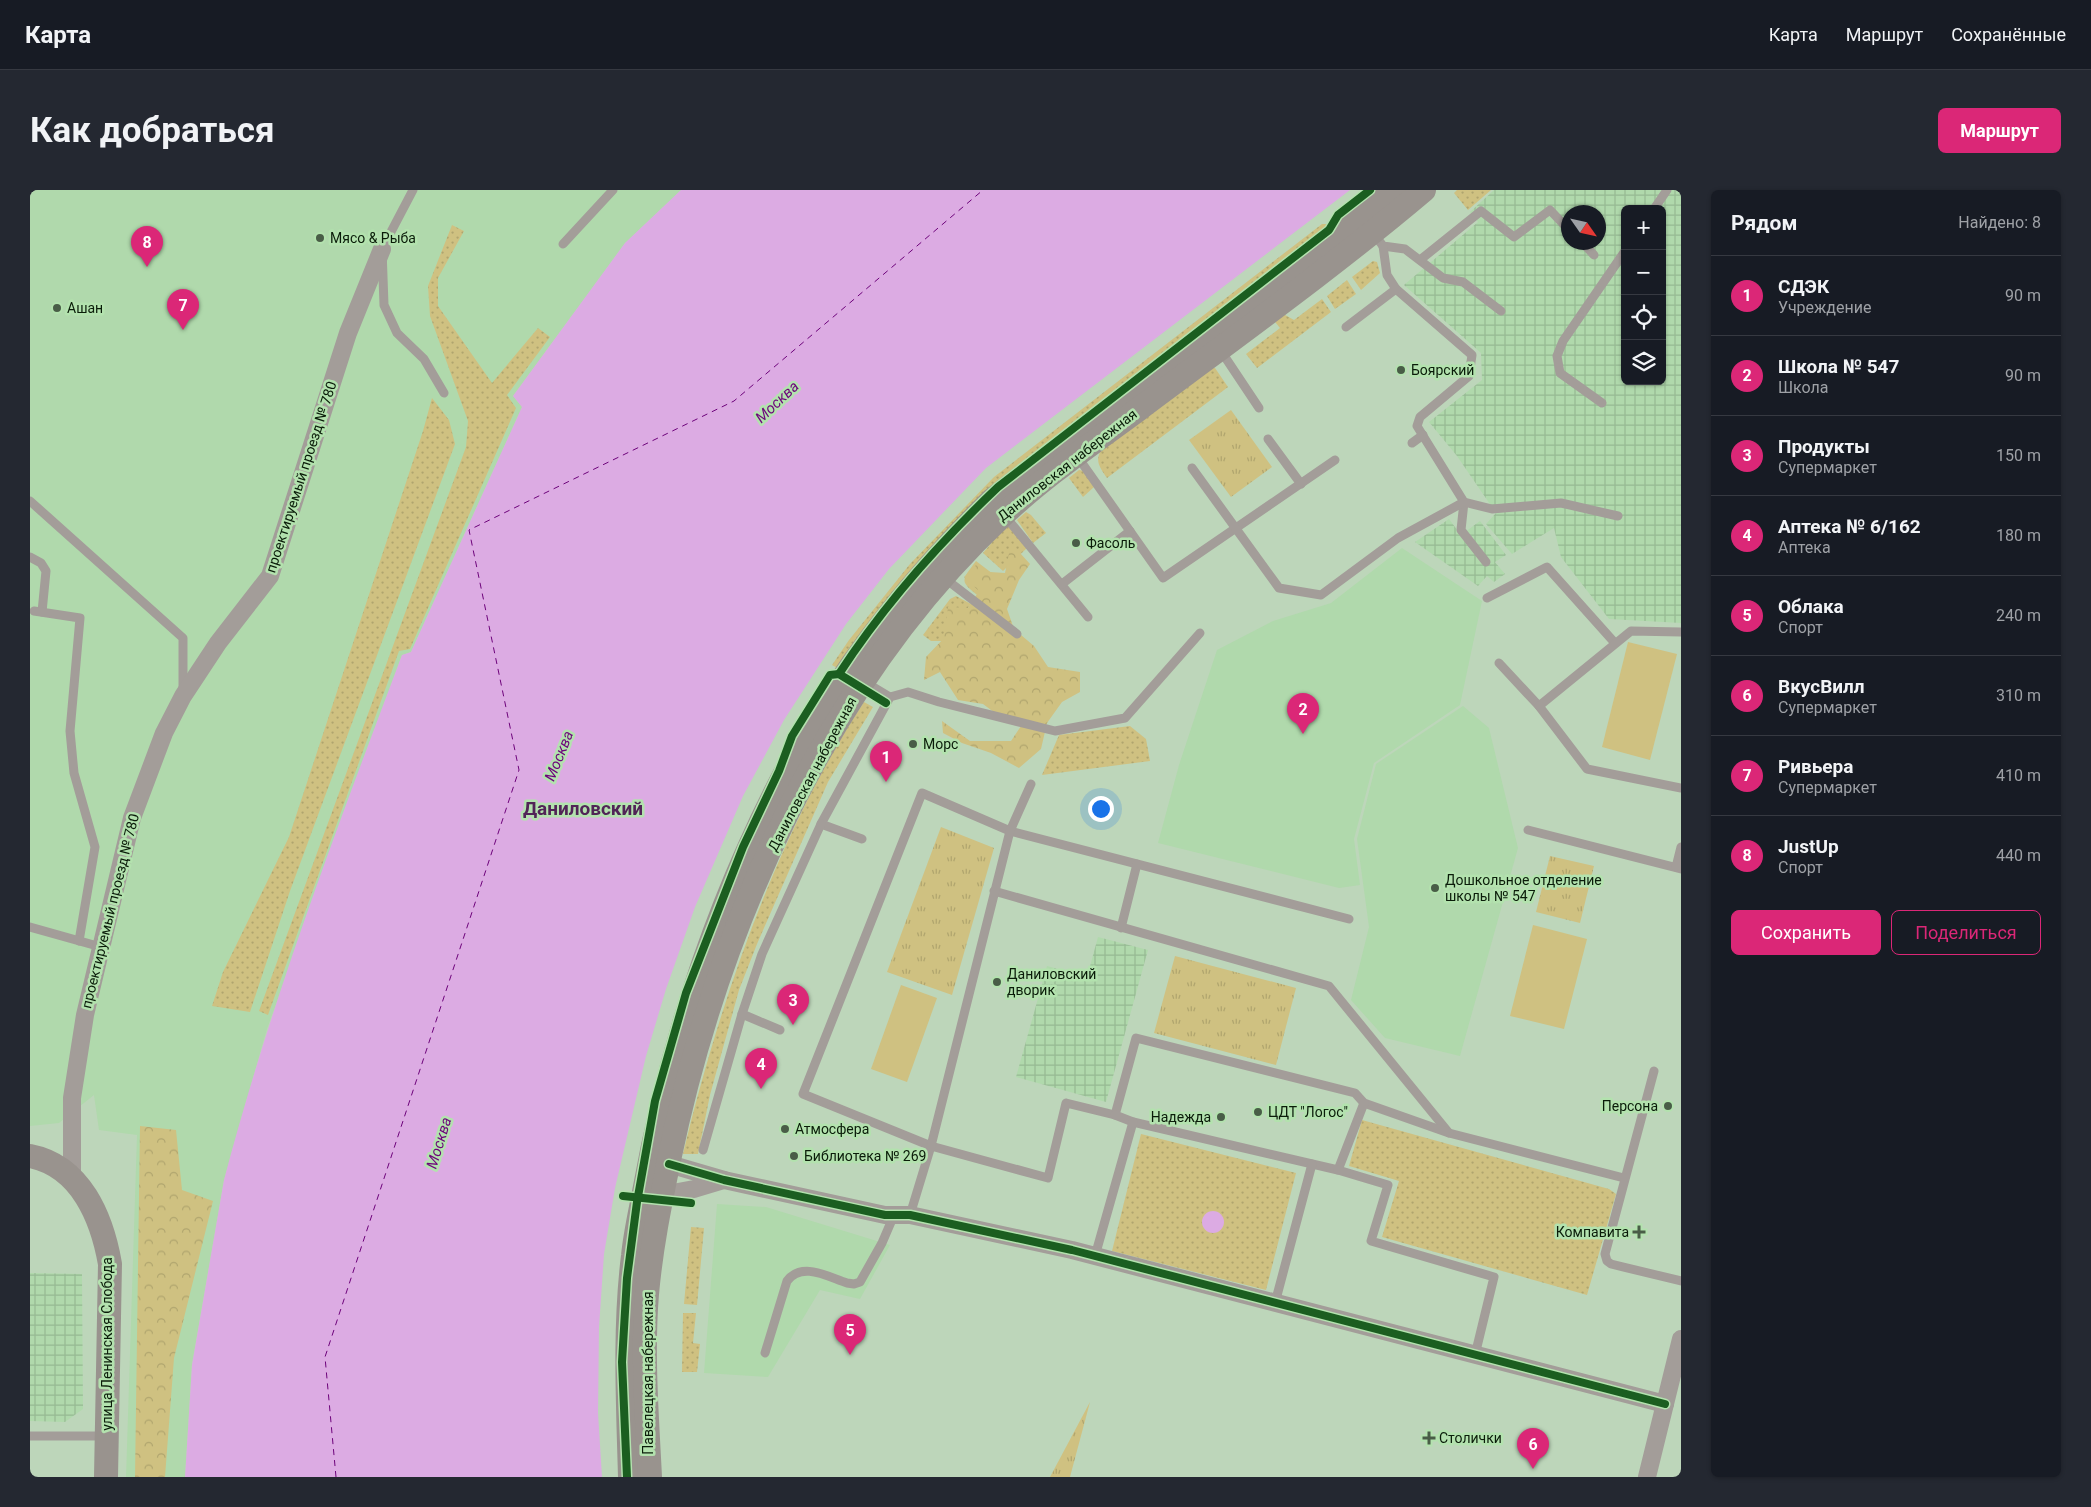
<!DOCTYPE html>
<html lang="ru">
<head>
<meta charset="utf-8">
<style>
	body { margin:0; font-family:Roboto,sans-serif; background:#242831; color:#f1f3f6 }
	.controls { position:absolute; right:15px; top:15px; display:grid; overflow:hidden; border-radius:8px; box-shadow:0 1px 4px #0004 }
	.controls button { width:45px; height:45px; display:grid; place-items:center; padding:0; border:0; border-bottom:1px solid #363941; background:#171b24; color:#f1f3f6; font:25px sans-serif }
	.compass { position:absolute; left:1531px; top:15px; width:45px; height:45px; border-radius:50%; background:#171b24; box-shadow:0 1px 4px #0004; rotate:124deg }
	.you { position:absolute; left:1070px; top:618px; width:18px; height:18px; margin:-12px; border:4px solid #fff; border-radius:50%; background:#1a73e8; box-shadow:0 0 0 8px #1a73e833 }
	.badge { display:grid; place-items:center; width:32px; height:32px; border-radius:50%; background:#db2777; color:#fff; font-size:16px; font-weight:700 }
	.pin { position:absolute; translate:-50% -41px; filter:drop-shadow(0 1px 2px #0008) }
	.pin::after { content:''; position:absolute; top:26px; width:18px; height:15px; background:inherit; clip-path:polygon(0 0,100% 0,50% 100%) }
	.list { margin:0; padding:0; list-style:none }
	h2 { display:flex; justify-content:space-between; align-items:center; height:65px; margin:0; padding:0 20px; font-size:21px }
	h2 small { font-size:16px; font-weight:400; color:#9ea1a6 }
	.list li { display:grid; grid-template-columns:32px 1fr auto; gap:15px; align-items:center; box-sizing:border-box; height:80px; padding:0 20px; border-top:1px solid #363941 }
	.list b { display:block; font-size:19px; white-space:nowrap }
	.list p { margin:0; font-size:16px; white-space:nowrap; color:#9ea1a6 }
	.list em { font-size:16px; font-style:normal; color:#9ea1a6 }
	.actions { display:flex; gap:10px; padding:15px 20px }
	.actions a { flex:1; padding:11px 0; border:1px solid #db2777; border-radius:8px; text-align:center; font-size:18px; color:#db2777 }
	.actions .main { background:#db2777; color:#fff }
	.icon { flex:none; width:28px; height:28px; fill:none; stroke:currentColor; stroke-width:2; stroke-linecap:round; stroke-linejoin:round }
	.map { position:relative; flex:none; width:1651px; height:1287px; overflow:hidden; border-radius:8px }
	header { display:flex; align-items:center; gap:30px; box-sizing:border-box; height:70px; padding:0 25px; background:#171b24; border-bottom:1px solid #363941 }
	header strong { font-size:24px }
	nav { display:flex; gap:28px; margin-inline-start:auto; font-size:18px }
	.intro { display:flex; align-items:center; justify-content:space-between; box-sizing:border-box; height:120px; padding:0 30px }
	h1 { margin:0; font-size:35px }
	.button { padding:12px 22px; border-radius:8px; background:#db2777; color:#fff; font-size:18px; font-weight:700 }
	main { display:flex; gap:30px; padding:0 30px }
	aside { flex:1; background:#171b24; border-radius:8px; box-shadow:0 1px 4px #0004 }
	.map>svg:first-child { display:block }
</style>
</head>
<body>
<header>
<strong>Карта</strong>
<nav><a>Карта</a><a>Маршрут</a><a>Сохранённые</a></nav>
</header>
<div class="intro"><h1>Как добраться</h1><a class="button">Маршрут</a></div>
<main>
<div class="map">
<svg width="1651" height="1287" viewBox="0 0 1651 1287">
	<defs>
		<pattern id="industrial-grid" width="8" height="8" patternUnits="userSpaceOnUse" patternTransform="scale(1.25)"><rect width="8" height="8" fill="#b0d9ac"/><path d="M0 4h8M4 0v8" fill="none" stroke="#96ba93"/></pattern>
		<pattern id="grass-dots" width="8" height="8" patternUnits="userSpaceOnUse" patternTransform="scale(1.25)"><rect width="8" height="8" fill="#cfc181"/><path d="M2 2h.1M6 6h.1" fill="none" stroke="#b0a56e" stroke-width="1.8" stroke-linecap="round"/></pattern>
		<pattern id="forest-crowns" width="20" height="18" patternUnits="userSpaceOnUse" patternTransform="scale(1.25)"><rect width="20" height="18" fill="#cfc181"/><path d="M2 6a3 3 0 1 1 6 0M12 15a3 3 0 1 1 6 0" fill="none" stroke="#b0a56e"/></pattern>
		<pattern id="park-tufts" width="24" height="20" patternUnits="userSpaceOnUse" patternTransform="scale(1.25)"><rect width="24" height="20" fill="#cfc181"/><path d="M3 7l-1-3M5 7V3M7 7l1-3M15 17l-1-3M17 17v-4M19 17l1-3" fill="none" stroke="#b0a56e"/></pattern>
	</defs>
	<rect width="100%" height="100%" fill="#bdd6ba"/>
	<g fill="#b0d9ac">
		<path d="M0,0H651L595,53L483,206L492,217L381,462L372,465L237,839L202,961L194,990L162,1174L155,1287H96L107,945L69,940L64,905L29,933L0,936Z"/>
		<path d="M1372,358L1452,411L1430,515L1344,573L1324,649L1330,695L1309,698L1128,653L1149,575L1187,460L1243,431L1301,413Z"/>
		<path d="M1433,516L1459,538L1488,658L1430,866L1355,848L1321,810L1339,737L1327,649L1346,574Z"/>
		<path d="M687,1014L736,1017L860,1055L830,1109L790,1100L738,1187L674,1183Z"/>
	</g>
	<g fill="url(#industrial-grid)" fill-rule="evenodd">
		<path d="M1464,0H1651V433L1579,429L1531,367L1524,338L1482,364L1456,334L1466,323L1427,266L1399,232L1452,190L1451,163L1374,95L1448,32L1440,22ZM1595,19H1632V191H1595ZM1538,22H1568V52H1538Z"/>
		<path d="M1419,329L1431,345L1450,331L1476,365L1465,372L1475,384L1464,392L1457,386L1448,396L1385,352Z"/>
		<path d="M1068,747L1118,760L1076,912L986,887L1017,776L1057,787Z"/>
		<path d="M0,1083L52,1084L53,1219L35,1232L0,1231Z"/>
	</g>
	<g fill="url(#grass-dots)">
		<path d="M1427,0H1461L1438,20L1424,3Z"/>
		<path d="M1292,34H1298L1296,40L809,479L802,475L819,450L880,374L964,287Z"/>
		<path d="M422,35L434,41L408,88V116L462,193L508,138L520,147L477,205L486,218L380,459L369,461L238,825L229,821L436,257L438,231L400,126L398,96Z"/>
		<path d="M1343,71L1347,72L1350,83L1331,100L1322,87Z"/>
		<path d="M1317,90L1326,104L1305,119L1297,106Z"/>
		<path d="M1292,109L1301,122L1227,178L1216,164L1250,138L1241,127L1248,121L1264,130Z"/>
		<path d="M1179,178H1185L1198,197L1077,288C1070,278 1064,270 1072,259Z"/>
		<path d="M402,208L419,230L425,254L260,701L220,822L182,816L193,782L259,647L393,241Z"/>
		<path d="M1049,280L1054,281L1064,297L1053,307L1039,288Z"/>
		<path d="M996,322L1001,325L1016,343L1003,353L987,330Z"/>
		<path d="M975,337H981L998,357L973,381L953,363Z"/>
		<path d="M946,371L967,387L950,407C929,391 931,391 946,371Z"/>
		<path d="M926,406L941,414L913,451H901L893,445L920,409Z"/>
		<path d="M834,512L843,517L798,592L727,754L709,800L680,905L668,964H653C689,813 748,642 834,512Z"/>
		<path d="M1100,536L1116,549L1120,571L1012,585L1029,545Z"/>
		<path d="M1332,930L1579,999L1586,1004L1557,1105L1352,1047L1369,991L1319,976Z"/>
		<path d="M1111,944L1266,983L1236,1100L1082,1061Z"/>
		<path d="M661,1037L674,1038L667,1115L654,1114Z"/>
		<path d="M653,1123H666L663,1153L670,1154L667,1182H652Z"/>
	</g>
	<g fill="url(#forest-crowns)">
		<path d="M981,353L1000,374L989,390L977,419L984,439L1004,456L1018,477L1050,482V502L1032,512L1017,533L1011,559L989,578L961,563L932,553L913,543L912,531L940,551H981L991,536L973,529L953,514L928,510L910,482L894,490L896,467L914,448L918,417L938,418L949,401L934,387L946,375L960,382L975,383Z"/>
		<path d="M110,936L146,940L152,1000L183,1011L144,1168L135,1287H105Z"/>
	</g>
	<g fill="url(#park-tufts)">
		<path d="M1201,220L1242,277L1201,307L1159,250Z"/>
		<path d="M911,637L964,658L922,805L857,782Z"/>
		<path d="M1520,666L1564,676L1550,733L1506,722Z"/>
		<path d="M1145,766L1266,798L1246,875L1124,843Z"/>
		<path d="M1060,1212L1040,1287H1020Z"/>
	</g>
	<g fill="#cfc181">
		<path d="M1598,452L1647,464L1620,570L1572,557Z"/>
		<path d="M1503,735L1557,749L1534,839L1480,826Z"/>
		<path d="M871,795L907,808L877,892L841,879Z"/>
	</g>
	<g fill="#dcabe3">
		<path d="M651,0H1320L956,278L859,379L816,434L754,530L713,606L665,717L636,799L616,866L585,998L574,1064L569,1137L568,1223L572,1287H155L162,1175L194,990C241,811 307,638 372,465L381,462L492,217L483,206L595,53Z"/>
		<circle cx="1183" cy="1032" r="11"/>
	</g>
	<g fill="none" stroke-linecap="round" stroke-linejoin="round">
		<path stroke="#6d027a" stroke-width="1" stroke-dasharray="6 5" stroke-linecap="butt" d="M306,1287L295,1167L489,580L439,340L704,211L953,0"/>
		<g stroke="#a39d99" stroke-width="9">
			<path d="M383,0L352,59L354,115L367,143L394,169L414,203"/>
			<path d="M1624,19L1637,0"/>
			<path d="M1344,44L1353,56L1375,59L1413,88L1433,92L1471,121"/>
			<path d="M1552,52L1564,65"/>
			<path d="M533,54L583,0"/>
			<path d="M1390,70L1451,21L1484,47L1520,20L1538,39"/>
			<path d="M1366,99L1442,165L1439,186L1390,227L1387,236L1434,312L1431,340L1456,372"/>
			<path d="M1316,137L1366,99L1357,85L1353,56"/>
			<path d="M1191,161L1229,218"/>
			<path d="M1572,213L1530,183L1527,166L1533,151L1595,61"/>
			<path d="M1238,249L1271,294"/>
			<path d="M1382,253L1393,245"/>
			<path d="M1047,266L1133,388L1305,270"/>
			<path d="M1162,278L1249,398L1291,405L1368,348L1434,312L1462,319L1531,313L1588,326"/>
			<path d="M0,311L153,448V500"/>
			<path d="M975,326L1058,427"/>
			<path d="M0,367L11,373L16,381L12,422"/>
			<path d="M913,387L987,444"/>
			<path d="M1032,394L1100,341"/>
			<path d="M1457,408L1517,377L1584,452"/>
			<path d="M4,421L50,428L40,541L44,583L65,657L49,751"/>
			<path d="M1469,473L1509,516L1601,441L1651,442"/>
			<path d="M835,492L860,507"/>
			<path d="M1509,516L1557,579L1651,598"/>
			<path d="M1498,640L1651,679"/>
			<path d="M832,649L791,634L860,507L878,502L909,512L1025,541L1095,528L1170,443"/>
			<path d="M1646,677L1651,657"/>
			<path d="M964,701L1299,796L1419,943L1594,988"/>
			<path d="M1319,729L980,641L892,603L773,904L901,956L1018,988L1036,913L1085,925L1106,848L1325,903L1334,913L1419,943"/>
			<path d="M0,737L71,757"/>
			<path d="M1091,738L1107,674"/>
			<path d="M712,824L750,840"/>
			<path d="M1624,881L1575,1064L1577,1071L1581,1074L1651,1091"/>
			<path d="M1085,925L1103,932L1308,980L1334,913"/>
			<path d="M673,960L712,824L732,764L791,634"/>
			<path d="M1308,980L1358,995L1341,1051L1464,1087L1445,1165"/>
			<path d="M880,1025L901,956L980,641L1001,594"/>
			<path d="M1065,1066L1103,932"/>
			<path d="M1245,1113L1282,974"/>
			<path d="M735,1163L757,1091C772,1071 798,1087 817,1093L824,1094L830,1092L852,1053L864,1025"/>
			<path d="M0,1246H76"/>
		</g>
		<g stroke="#a39d99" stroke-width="18">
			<path d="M639,974L694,990L855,1025H880L1042,1060L1635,1214"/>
			<path d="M42,989V908L55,825L102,628L134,543L153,506L188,453L240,386L318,143L352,59"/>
			<path d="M632,1005L664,999L694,990"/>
			<path d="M1617,1287L1651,1149"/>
		</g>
		<g stroke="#99938e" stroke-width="24">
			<path d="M0,966C51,976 72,1028 80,1074L76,1287"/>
			<path d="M600,1287C598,1213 594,1139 603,1066C605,1045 610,1023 614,1002C641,852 690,705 762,570C770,554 781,539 790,524C838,445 896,375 962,310L1365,0"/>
			<path d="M620,1287C617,1226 612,1164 617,1104C621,1058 630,1014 639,970C687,738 796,491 971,327C1013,287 1063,253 1109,219C1205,147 1303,77 1394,0"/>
		</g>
		<g stroke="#b3e2ae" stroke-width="11">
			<g id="cycleway">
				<path d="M809,484C854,415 908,354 968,297L1299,40L1308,25L1340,0"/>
				<path d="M639,974L694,990L855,1025H880L1042,1060L1635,1214"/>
				<path d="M593,1006L661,1013"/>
				<path d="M597,1287L592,1172L597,1088L607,1012L625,911L656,803L713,657L749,581L762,546L800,485L809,484L856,513"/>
			</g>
		</g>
		<use href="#cycleway" stroke="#1b5e20" stroke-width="8"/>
	</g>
	<g fill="#495d47" stroke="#b3e2ae" stroke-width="2">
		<circle cx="290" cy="48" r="5"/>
		<circle cx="27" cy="118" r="5"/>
		<circle cx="1371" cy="180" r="5"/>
		<circle cx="1046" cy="353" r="5"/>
		<circle cx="883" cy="554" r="5"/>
		<circle cx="1405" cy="698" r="5"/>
		<circle cx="967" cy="792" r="5"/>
		<circle cx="1638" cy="916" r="5"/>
		<circle cx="1228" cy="922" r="5"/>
		<circle cx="1191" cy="927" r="5"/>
		<circle cx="755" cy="939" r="5"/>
		<circle cx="764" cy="966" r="5"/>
		<path d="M1606.5 1034.5h5v5h5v5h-5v5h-5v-5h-5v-5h5z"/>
		<path d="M1396.5 1240.5h5v5h5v5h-5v5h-5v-5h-5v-5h5z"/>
	</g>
	<g text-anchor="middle" stroke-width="5" stroke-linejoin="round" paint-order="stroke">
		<g font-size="14" fill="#0a1c09" stroke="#b3e2ae" text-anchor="start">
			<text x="300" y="53">Мясо &amp; Рыба</text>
			<text x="37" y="123">Ашан</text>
			<text x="1381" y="185">Боярский</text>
			<text x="1056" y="358">Фасоль</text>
			<text x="893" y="559">Морс</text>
			<text x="1415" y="695">Дошкольное отделение<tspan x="1415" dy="16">школы № 547</tspan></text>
			<text x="977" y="789">Даниловский<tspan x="977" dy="16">дворик</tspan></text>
			<text x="1628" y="921" text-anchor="end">Персона</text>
			<text x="1238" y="927">ЦДТ "Логос"</text>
			<text x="1181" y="932" text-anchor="end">Надежда</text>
			<text x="765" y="944">Атмосфера</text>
			<text x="774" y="971">Библиотека № 269</text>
			<text x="1599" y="1047" text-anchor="end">Компавита</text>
			<text x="1409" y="1253">Столички</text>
		</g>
		<g font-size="14" fill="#0a1c09" stroke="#b3e2ae">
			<text transform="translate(1037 275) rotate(-38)" y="5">Даниловская набережная</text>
			<text transform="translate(271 287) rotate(-72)" y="5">проектируемый проезд № 780</text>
			<text transform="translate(782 584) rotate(-62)" y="5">Даниловская набережная</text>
			<text transform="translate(80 721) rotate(-76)" y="5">проектируемый проезд № 780</text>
			<text transform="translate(77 1154) rotate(-90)" y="5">улица Ленинская Слобода</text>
			<text transform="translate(618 1183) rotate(-90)" y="5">Павелецкая набережная</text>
		</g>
		<g font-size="15" font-style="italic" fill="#6d027a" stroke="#b3e2ae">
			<text transform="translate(747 212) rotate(-43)" y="5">Москва</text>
			<text transform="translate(529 566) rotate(-68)" y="5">Москва</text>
			<text transform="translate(409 953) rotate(-73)" y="5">Москва</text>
		</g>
		<g font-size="19" font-weight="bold" fill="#512457" stroke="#b3e2ae">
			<text x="553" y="625">Даниловский</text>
		</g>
	</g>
</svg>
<div class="controls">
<button>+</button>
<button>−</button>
<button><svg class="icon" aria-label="locate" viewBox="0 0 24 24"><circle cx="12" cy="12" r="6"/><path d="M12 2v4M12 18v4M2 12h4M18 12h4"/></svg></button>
<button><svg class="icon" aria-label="layers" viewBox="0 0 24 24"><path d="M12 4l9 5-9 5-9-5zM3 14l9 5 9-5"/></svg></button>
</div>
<svg class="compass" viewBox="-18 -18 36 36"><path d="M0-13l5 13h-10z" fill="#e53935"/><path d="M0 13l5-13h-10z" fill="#9ea1a6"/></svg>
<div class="you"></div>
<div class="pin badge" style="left:856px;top:592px">1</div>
<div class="pin badge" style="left:1273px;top:544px">2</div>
<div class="pin badge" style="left:763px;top:835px">3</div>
<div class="pin badge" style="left:731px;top:899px">4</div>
<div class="pin badge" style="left:820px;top:1165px">5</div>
<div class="pin badge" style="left:1503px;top:1279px">6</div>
<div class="pin badge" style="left:153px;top:140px">7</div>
<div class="pin badge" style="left:117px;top:77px">8</div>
</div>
<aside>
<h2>Рядом<small>Найдено: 8</small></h2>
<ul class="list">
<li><span class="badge">1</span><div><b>СДЭК</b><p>Учреждение</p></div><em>90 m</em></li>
<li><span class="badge">2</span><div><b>Школа № 547</b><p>Школа</p></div><em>90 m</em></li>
<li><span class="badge">3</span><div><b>Продукты</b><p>Супермаркет</p></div><em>150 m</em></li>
<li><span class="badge">4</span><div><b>Аптека № 6/162</b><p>Аптека</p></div><em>180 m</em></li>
<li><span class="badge">5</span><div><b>Облака</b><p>Спорт</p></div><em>240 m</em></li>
<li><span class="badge">6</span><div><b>ВкусВилл</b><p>Супермаркет</p></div><em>310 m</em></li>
<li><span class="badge">7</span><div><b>Ривьера</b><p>Супермаркет</p></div><em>410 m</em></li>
<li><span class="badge">8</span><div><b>JustUp</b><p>Спорт</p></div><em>440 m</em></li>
</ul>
<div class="actions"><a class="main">Сохранить</a><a>Поделиться</a></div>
</aside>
</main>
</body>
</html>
